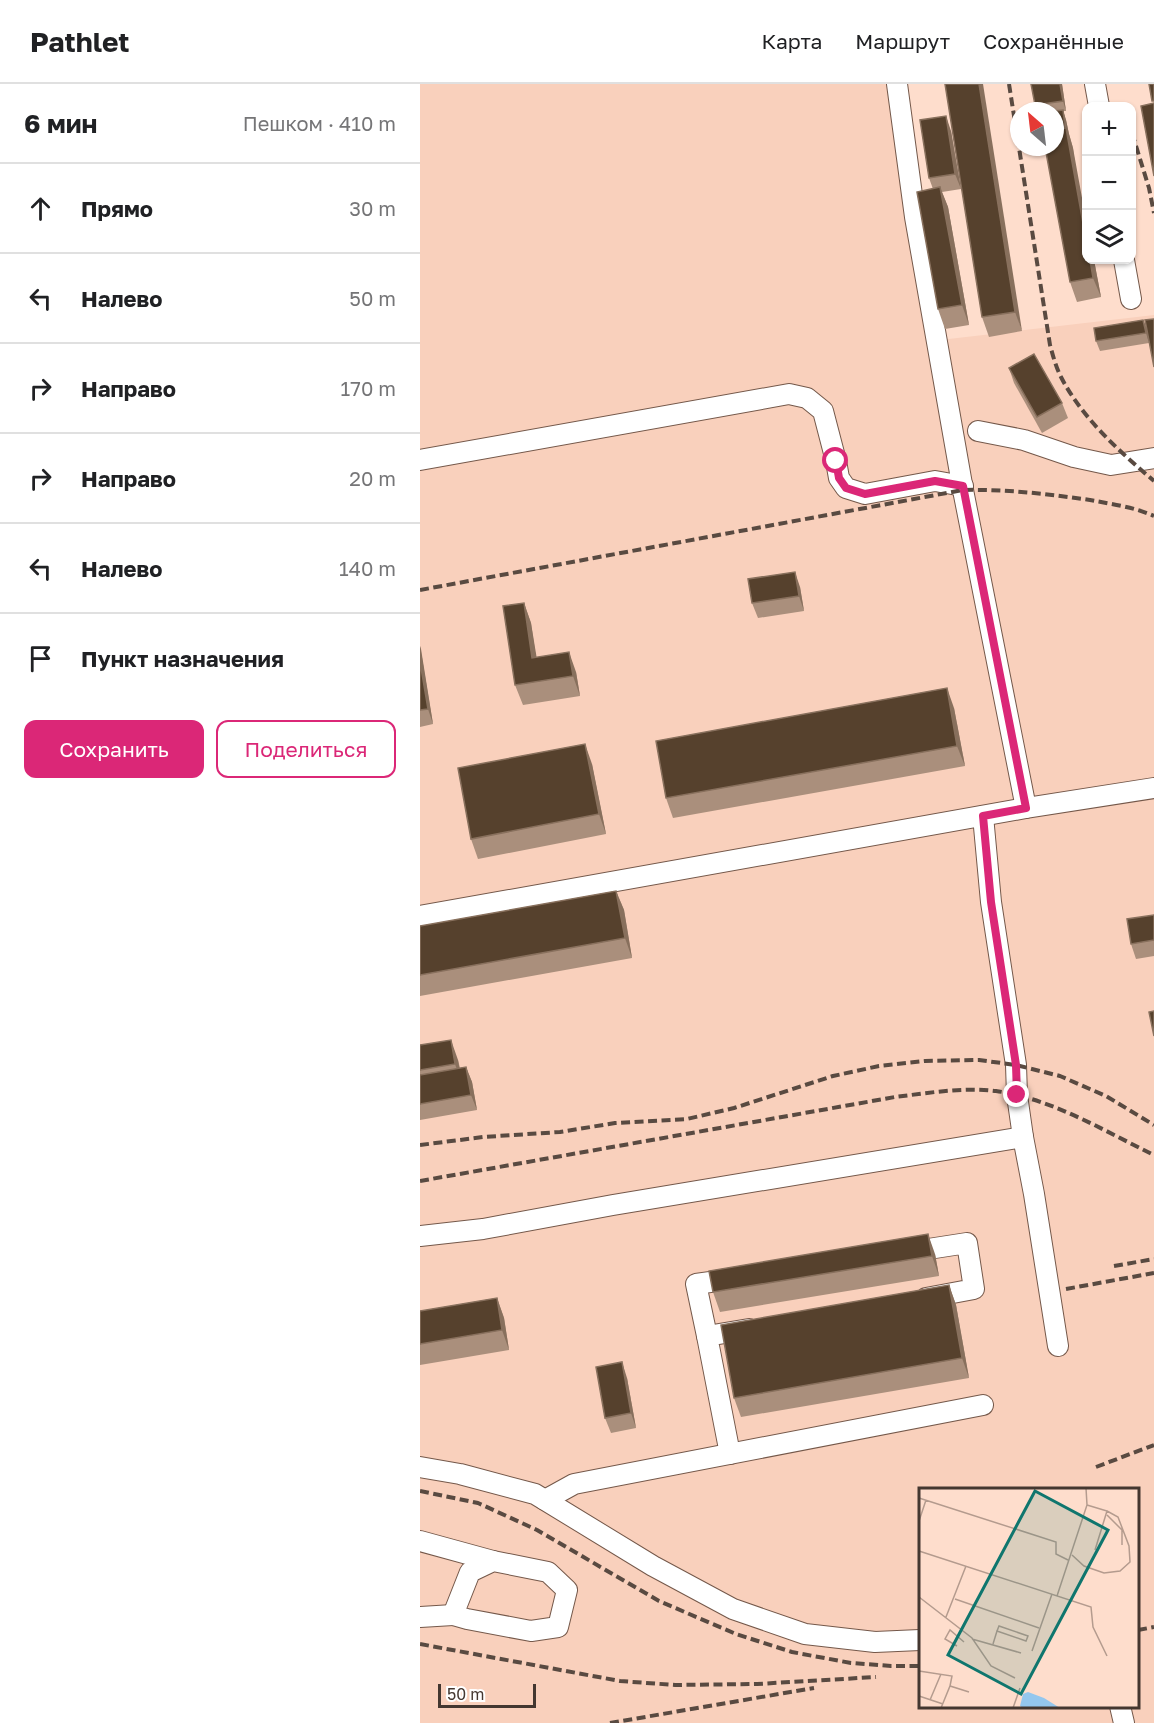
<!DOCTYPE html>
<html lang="ru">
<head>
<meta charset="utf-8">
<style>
	body { margin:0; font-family:"Golos Text",sans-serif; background:#f2f2f2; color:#202124 }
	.controls { position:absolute; right:18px; top:18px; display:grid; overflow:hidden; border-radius:12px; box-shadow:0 2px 4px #0004 }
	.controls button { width:54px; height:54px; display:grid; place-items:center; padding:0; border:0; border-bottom:2px solid #e0e0e0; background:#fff; color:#202124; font:30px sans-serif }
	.compass { position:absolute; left:590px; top:18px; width:54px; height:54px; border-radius:50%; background:#fff; box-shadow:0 2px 4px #0004; rotate:332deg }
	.scale { position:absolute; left:18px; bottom:15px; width:98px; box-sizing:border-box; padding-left:6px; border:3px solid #443730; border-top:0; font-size:16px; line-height:21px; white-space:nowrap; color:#443730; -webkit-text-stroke:4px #fff; paint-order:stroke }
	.stop { position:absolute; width:18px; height:18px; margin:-14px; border:4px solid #db2777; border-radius:50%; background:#fff }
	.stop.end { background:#db2777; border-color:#fff; box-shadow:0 2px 6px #0008 }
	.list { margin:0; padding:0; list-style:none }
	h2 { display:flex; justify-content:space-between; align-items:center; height:78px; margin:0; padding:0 24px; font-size:26px }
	h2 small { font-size:20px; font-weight:400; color:#757577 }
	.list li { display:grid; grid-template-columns:39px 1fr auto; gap:18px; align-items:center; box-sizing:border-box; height:90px; padding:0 24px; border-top:2px solid #e0e0e0 }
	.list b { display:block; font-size:22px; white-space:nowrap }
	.list em { font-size:20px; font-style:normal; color:#757577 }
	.actions { display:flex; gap:12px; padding:18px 24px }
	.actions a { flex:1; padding:14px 0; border:2px solid #db2777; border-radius:12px; text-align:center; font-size:21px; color:#db2777 }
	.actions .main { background:#db2777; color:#fff }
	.icon { flex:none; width:33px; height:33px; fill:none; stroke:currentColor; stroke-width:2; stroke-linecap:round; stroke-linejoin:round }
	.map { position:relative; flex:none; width:734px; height:1639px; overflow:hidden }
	header { display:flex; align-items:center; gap:36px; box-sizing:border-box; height:84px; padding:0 30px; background:#fff; border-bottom:2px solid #e0e0e0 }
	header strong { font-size:28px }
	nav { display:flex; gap:33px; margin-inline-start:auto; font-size:21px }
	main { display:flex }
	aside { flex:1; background:#fff }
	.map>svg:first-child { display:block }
</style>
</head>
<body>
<header>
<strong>Pathlet</strong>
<nav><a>Карта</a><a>Маршрут</a><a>Сохранённые</a></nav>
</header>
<main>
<aside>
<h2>6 мин<small>Пешком · 410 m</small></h2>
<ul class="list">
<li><svg class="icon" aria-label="ahead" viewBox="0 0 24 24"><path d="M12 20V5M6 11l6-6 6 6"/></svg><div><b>Прямо</b></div><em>30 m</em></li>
<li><svg class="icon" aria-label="left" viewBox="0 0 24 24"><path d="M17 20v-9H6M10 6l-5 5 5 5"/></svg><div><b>Налево</b></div><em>50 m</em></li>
<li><svg class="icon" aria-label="right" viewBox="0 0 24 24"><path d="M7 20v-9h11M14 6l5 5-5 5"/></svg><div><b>Направо</b></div><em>170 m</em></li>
<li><svg class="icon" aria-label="right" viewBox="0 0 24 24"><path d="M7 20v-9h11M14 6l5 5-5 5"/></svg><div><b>Направо</b></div><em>20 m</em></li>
<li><svg class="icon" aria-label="left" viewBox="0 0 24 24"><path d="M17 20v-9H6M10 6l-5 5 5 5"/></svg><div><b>Налево</b></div><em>140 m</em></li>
<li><svg class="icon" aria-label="arrive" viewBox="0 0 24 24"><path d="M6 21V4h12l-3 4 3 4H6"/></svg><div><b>Пункт назначения</b></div></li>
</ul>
<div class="actions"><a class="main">Сохранить</a><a>Поделиться</a></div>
</aside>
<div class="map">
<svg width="734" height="1639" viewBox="0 0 734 1639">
	<rect width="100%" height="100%" fill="#feddcc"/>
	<path fill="#f9d0bc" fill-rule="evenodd" d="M0,0H479L520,256L734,231V1639H0ZM500,1405H718V1622H500Z"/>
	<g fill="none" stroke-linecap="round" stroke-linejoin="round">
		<g stroke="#74584a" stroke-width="22">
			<g id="minor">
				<path d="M477,0L495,133L543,406L606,724"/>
				<path d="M675,0L679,22"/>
				<path d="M704,176L711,215"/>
				<path d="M558,347L604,356L654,373L691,381L734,374"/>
				<path d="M0,376L369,310L387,314L403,327L416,377L419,394L426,404L445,410L515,397L543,402"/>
				<path d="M563,732L571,818L596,981L597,1011L603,1053L614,1110L638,1262"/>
				<path d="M0,832L606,724L734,704"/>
				<path d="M0,1152L63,1145L193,1121L603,1053"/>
				<path d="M489,1168L547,1159L554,1205L506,1214"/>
				<path d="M287,1252L276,1200L318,1194"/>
				<path d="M310,1370L287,1252L329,1245"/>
				<path d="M0,1383L40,1390L115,1410L233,1482L313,1525L385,1550L455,1558L500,1556"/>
				<path d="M125,1416L154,1400L563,1321"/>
				<path d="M0,1457L73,1477"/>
				<path d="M73,1477L128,1488L147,1506L138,1543L111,1547L47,1535L33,1531L50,1488Z"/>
				<path d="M0,1533L33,1531"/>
				<path d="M700,1622L704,1639"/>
			</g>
		</g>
		<use href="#minor" stroke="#fff" stroke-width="20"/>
		<g stroke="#594a41" stroke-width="4" stroke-dasharray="9 4.5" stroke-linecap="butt">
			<path d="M589,0L630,261C633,272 636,283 641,293C662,334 699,367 734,397"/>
			<path d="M712,49L729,104L734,129"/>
			<path d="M0,506L543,406C586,405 628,410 670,416C691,420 714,423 734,432"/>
			<path d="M0,1061L63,1053L140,1048L195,1039L267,1035L314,1024L413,992L459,982L505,977L559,976L596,981L640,992L686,1012L734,1041"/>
			<path d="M0,1097L475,1013C508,1009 543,1003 576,1007C633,1015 684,1047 734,1071"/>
			<path d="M694,1182L734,1175"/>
			<path d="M646,1205L734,1189"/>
			<path d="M676,1383L734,1361"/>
			<path d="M0,1407L58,1419L117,1446L239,1517L316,1550L372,1568L431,1579L471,1582H500"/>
			<path d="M718,1546L734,1543"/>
			<path d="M0,1560L200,1597L255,1601L337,1600L456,1593"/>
			<path d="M190,1639L394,1604"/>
		</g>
	</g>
	<g fill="#aa8f7c">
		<path d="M525,0L602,247L569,253L562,233Z"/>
		<path d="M642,0L646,27H643L646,36L649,50L653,64L666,176H674L681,213L657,218L650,198L626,67H625L624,63H635V27H617L615,21Z"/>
		<path d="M531,47L541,105L522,108L528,123L549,241L525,245L518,225L513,105L509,94Z"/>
		<path d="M723,236L727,244L729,259L680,267L676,257Z"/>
		<path d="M589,284L642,319L648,334L622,349L594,299Z"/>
		<path d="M380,503L384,527L338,534L332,519Z"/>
		<path d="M104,519L111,539L116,574L156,588L160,612L103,621L95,601Z"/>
		<path d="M0,562L13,640L0,643Z"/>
		<path d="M534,624L545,682L253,734L246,714Z"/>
		<path d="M172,680L186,750L58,775L51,755Z"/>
		<path d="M196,807L204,826L212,874L0,912V842Z"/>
		<path d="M734,831V872L716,875L711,860Z"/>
		<path d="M0,961L38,976L40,984L46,983L52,998L57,1026L0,1036Z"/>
		<path d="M515,1170L519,1192L300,1228L293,1208Z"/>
		<path d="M529,1201L536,1221L549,1294L321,1333L314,1314Z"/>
		<path d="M77,1214L84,1234L89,1266L0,1281V1227Z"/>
		<path d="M207,1294L216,1344L191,1349L185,1334Z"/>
	</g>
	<g fill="#88705d">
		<path d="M559,0H563L602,247L595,228Z"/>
		<path d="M640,0H642L646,27L643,17Z"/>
		<path d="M643,26L646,36L649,50L653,64L666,136V156Z"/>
		<path d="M526,32L531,47L541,105L535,90Z"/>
		<path d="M520,103L528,123L549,241L542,221Z"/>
		<path d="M670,176H674L681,213L673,194Z"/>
		<path d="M723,236L727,246L729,259L726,249Z"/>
		<path d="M375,488L380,503L384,527L379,512Z"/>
		<path d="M104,519L111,539L120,594L112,574Z"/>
		<path d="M0,562L1,565L13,640L8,625L0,578Z"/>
		<path d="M149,568L156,588L160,612L153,592Z"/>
		<path d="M527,604L534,624L545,682L537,662Z"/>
		<path d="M165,660L172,680L186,750L179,730Z"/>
		<path d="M196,807L204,826L212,874L205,854Z"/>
		<path d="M31,956L38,976L42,1000L35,980Z"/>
		<path d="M46,983L52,998L57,1026L51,1011Z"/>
		<path d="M508,1150L515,1170L519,1192L512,1172Z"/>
		<path d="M529,1201L536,1221L549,1294L542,1274Z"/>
		<path d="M77,1214L84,1234L89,1266L82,1246Z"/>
		<path d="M202,1278L207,1294L216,1344L211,1329Z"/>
	</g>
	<g fill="#56412d" stroke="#88705d" stroke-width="1.5">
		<path d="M525,0H559L595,228L562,233Z"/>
		<path d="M611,0H640L643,17L615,21Z"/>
		<path d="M729,0H734V17H732Z"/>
		<path d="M734,19V92L721,22Z"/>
		<path d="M643,26L645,44L635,46V27Z"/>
		<path d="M526,32L535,90L509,94L500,36Z"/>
		<path d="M646,44L666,156V176H670L673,194L650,198L625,63H635V46Z"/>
		<path d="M520,103L542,221L518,225L497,108Z"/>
		<path d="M734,235V283L725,236Z"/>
		<path d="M723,236L726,249L676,257L674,244Z"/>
		<path d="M614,270L642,319L617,333L589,284Z"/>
		<path d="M375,488L379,512L332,519L328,495Z"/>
		<path d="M104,519L112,574L149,568L153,592L95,601L83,522Z"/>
		<path d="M0,578L8,625L0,626Z"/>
		<path d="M527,604L537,662L246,714L236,657Z"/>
		<path d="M165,660L179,730L51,755L38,684Z"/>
		<path d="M196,807L205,854L0,891V842Z"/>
		<path d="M734,831V856L711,860L707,835Z"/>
		<path d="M734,927V952L729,928Z"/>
		<path d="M31,956L35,980L0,986V961Z"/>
		<path d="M46,983L51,1011L0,1020V991Z"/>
		<path d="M508,1150L512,1172L293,1208L289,1187Z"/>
		<path d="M529,1201L542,1274L314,1314L301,1241Z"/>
		<path d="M77,1214L82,1246L0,1260V1227Z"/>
		<path d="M202,1278L211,1329L185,1334L176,1283Z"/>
	</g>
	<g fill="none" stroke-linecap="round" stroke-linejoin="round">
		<path stroke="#db2777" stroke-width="8" d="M416,377L419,394L426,404L445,410L515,397L543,402L606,724L563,732L571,818L596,981L597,1011"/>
	</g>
	<g transform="translate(499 1404)">
		<rect width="220" height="220" fill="#feddcc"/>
		<path d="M109,204L125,210L141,220H104L101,218L104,206Z" fill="#94c7ee"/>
		<path fill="none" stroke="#b49b8e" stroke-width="1.5" d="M0,10L137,54V66L149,72M168,17L188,23L176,62M188,27L203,42V57M0,33L7,12M0,63L172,119L174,139L188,168M153,67L165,78L185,85L201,83L211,74L210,58L199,29L188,23M138,108L168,17L167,0M0,109L53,150L72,178L96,190M36,111L120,140M27,129L47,78M53,151L102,165M74,156L78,143L107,153L109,148L80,138L78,143M38,158L26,151L31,142L45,154M113,163L133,106M0,183L33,188L31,198M0,208L24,216M11,212L22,186M22,220L31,198L50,204M94,220L101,200"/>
		<path fill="#0f766e" fill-opacity="0.15" stroke="#0f766e" stroke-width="3" d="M116,3L189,42L102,206L29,167Z"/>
		<rect width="220" height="220" fill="none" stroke="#443730" stroke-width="3"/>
	</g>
</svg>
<div class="controls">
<button>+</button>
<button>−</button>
<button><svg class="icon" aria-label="layers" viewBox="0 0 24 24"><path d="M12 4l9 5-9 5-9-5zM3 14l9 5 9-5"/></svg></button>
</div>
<svg class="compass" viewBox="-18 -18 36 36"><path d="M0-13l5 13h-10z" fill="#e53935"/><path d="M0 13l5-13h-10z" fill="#757577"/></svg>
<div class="scale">50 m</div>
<div class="stop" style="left:416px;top:377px"></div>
<div class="stop end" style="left:597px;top:1011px"></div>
</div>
</main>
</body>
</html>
